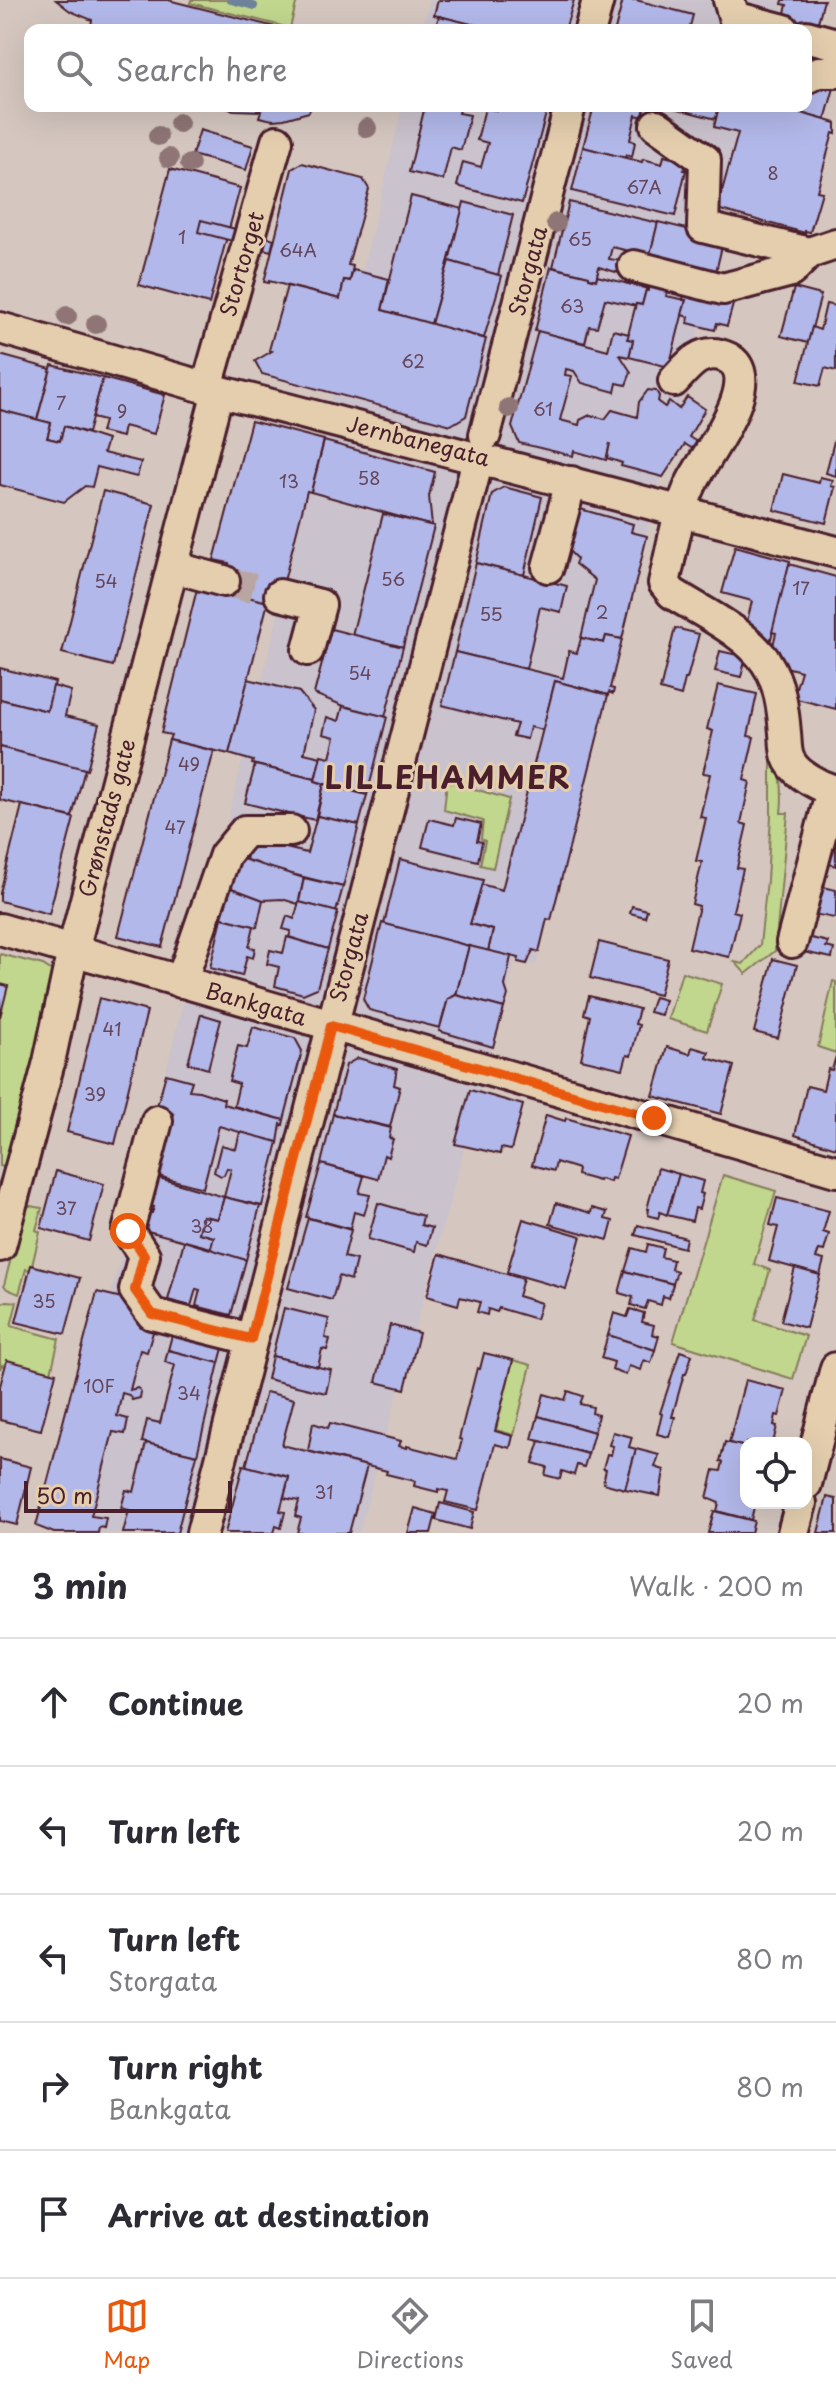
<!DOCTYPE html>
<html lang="en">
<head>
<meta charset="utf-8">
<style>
	body { margin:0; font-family:"Playpen Sans",sans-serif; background:#f2f2f3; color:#2b2b33 }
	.controls { position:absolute; right:24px; bottom:24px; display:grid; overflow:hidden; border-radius:16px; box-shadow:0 8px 32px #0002 }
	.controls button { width:72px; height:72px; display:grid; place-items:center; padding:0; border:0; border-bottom:2px solid #e1e1e2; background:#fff; color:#2b2b33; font:40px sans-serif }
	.scale { position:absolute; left:24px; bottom:20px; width:208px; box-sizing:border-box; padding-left:8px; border:4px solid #4a1f2b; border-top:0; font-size:22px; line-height:28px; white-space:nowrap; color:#4a1f2b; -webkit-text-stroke:6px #e4ceae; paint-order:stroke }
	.stop { position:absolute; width:24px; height:24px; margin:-18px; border:6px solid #ea580c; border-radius:50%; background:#fff }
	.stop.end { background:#ea580c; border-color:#fff; box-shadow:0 2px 8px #0008 }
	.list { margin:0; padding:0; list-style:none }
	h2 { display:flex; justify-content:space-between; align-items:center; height:104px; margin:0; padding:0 32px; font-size:34px }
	h2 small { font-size:26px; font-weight:400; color:#7c7c81 }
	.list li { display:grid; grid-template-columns:52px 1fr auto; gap:24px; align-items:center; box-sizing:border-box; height:128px; padding:0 32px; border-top:2px solid #e1e1e2 }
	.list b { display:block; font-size:30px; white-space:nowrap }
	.list p { margin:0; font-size:26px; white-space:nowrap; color:#7c7c81 }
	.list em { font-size:26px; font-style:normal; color:#7c7c81 }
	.icon { flex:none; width:44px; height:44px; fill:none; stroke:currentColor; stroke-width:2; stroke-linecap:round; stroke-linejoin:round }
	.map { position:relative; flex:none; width:836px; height:1533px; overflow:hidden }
	.search { position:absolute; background:#fff; box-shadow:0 8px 32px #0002; left:24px; right:24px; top:24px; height:88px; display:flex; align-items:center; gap:20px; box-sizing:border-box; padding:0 28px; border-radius:16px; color:#7c7c81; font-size:30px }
	.sheet { height:744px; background:#fff }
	nav { display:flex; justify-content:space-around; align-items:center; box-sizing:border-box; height:112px; border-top:2px solid #e1e1e2; background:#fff; font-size:22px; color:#7c7c81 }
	nav a { display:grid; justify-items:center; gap:4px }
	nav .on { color:#ea580c }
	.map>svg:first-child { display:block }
</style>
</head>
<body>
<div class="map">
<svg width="836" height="1533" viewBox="0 0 836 1533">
	<rect width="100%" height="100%" fill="#d5c7c0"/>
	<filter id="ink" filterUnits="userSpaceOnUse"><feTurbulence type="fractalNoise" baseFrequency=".0125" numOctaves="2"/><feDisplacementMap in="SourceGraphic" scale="16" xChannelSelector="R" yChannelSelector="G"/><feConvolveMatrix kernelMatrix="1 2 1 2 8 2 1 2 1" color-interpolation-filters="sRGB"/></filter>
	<g filter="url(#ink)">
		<g fill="#cac2cc">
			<path d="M430,0H784L776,30H422Z"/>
			<path d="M403,106H756L536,965L516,960L359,1533H78L54,1527Z"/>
		</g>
		<g fill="#c1d78d" stroke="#867b5c" stroke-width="2">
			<path d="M191,0H297L290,28L190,3Z"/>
			<path d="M771,739C780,763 784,787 781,813H788L775,951L746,974L735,962L743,964L760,945L767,880L771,816Z"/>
			<path d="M447,781L509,799L493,868L480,865L485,841L481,839L483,821L444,810Z"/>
			<path d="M0,954L43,965L58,975L7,1168L0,1166Z"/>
			<path d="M682,972L722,984L707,1031L668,1019Z"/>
			<path d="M833,981L836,982V1053L818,1047Z"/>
			<path d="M723,1175L776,1191L754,1264L770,1270L755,1320L806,1336L793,1379L673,1342Z"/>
			<path d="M25,1205L42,1208L36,1230L40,1232L31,1270L26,1269L19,1294L7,1289L4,1285Z"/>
			<path d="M7,1301L17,1302L11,1326L59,1339L50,1377L2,1365L0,1369V1304Z"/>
			<path d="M513,1360L531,1365L514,1435L496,1430Z"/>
		</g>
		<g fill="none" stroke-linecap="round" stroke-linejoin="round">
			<path stroke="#6d829b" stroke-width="8" d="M231,0L254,6"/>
		</g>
		<g fill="#b2b8e9" stroke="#4a1f2b" stroke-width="2">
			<path d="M56,0H168L287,30H96L91,26L92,20L70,11Z"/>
			<path d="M438,0H574L565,30H495L434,15Z"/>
			<path d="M623,0H636L693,15L689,30H615Z"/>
			<path d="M783,0H824L815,33L782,24L787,5L782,4Z"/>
			<path d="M439,16L495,30H421L423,23L436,26Z"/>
			<path d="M810,82L834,88L825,120L776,106H806V84Z"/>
			<path d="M217,106H311L309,112L284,119L273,120L259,117L261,111L234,110Z"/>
			<path d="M425,106H461L459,113L470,115L461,150L451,147L443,180L409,172Z"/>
			<path d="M497,106H548L522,203L457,186L463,162L481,167L488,143L477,140L485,108L496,110Z"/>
			<path d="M594,106H645L643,117L636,115L630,140L635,142L632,157L626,155L625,158L583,147Z"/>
			<path d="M666,106H719L716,119Z"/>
			<path d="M719,106H776L836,123V134L833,133L817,191L822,192L810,232L805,231V233L717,209L738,133L714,127Z"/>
			<path d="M200,130L253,146L246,170L192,155Z"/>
			<path d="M583,147L642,162L643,159L662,164L664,156L687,162L684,170H686L675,216L572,191Z"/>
			<path d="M302,163L363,179L369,189L348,265L353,266L350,281L344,280L340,299L269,281V283L264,282L292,169Z"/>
			<path d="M170,169L240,188L209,304L139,285Z"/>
			<path d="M411,196L463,209L431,324L382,310Z"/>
			<path d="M464,202L513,215L498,275L449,261Z"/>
			<path d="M569,202L658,223L650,256L612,247L609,259L622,261L619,273L599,267L596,280L589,278V276L553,267Z"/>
			<path d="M201,220L274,239L271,251L198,232Z"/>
			<path d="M658,222L724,238L713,284L647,267Z"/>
			<path d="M449,261L502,276L484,338L431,324Z"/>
			<path d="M551,267L589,276V278L596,280L597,276L649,289L648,291L646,290L642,305L636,304V306L605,299L597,327L589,326L585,343L535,331Z"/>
			<path d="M353,270L389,279L382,310L486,339L466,416L451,425L262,374L255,361L272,351L269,350L287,286L340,299L344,280L350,281Z"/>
			<path d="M628,272L670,282L666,296L686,300L669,367L629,357L633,340L627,339L636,304L642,305L646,290L648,291L649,289L625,283Z"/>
			<path d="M794,288L821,295L808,343L781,336Z"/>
			<path d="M685,289L734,301L727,326L717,323L715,330L688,323L689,317L682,315L686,300H683Z"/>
			<path d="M826,304L836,306V371L825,368L820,386L798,381L812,327L820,330Z"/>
			<path d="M613,330L629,334L627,339L633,340L629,357L620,355L631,372L626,385L617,383L615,392L582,383L574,371L566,369L565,375L572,376L560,420L579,425L580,420L590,415L605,419L612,410L637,417L639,402L648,390L656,391L659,396L658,402L665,407L669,401L679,409L687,397L705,409L689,437L697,442L693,449L685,444L663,477L621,466L622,463L607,458L610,443L606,460L574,451L573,456L519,443L512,427L538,331L608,350Z"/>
			<path d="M0,355L51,369L37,420L0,410Z"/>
			<path d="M52,365L103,378L88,433L64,426L60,441L47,438L51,423L37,420Z"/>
			<path d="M103,378L165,395L154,434L124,426L122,437L101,432L104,421L92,418Z"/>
			<path d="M0,410L51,423L47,438L60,441L64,426L107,440L103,453L141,462L137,477L97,467L92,487L85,486L64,502L0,485Z"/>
			<path d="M251,421L324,440L311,492L307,491L278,605L221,591L229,563L214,560Z"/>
			<path d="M324,441L435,472L429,496L432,526L311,492Z"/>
			<path d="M834,441H836V476L826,473Z"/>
			<path d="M783,474L819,483L820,477L833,480L831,486L835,487L826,523L774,510Z"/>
			<path d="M504,487L542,497L524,575L476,563L492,494Z"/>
			<path d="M103,491L154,504L113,666L62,653Z"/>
			<path d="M573,507L633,524L631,532L647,536L622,639L606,636L604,643L581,638L595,580L575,564L577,559L564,546Z"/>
			<path d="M383,514L434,526L403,647L352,635Z"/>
			<path d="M735,546L790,561L768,651L745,630L752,601L722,593Z"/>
			<path d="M476,563L567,586L561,612L540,607L526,669L455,652Z"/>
			<path d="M789,564L836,577V709L793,698L801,671L774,664L772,650L776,633L772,632Z"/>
			<path d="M198,585L268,602L229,754L169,740L171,735L161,733Z"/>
			<path d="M675,628L699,634L687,679H685L681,696L660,690Z"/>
			<path d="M331,629L403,647L385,717L344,706L314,694Z"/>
			<path d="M606,636L622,639L610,688L614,689L613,694L609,692L608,695L555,681L543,730L530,727L527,739L513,736L517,724L442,705L455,652L563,678L569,651L577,653L581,638L604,643Z"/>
			<path d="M720,651L746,657L741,677L715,671Z"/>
			<path d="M0,668L55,682L47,711L0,699Z"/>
			<path d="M248,679L299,692L314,710L304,753L321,757L315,779L252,764L253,761L229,754Z"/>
			<path d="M555,681L608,695L551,920L547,919L539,952L533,950L527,964L518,962L519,958L488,951L493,930L470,924L480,884L502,890Z"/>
			<path d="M718,685L757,694L748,736L754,737L744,780L750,782L741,823L747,825L737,868L743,869L733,911L740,913L729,957L689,948L699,906L692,904L702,862L696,861L706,818L700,817L710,774L703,773L713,731L707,729Z"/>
			<path d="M53,686L71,691L65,716L99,724L87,770L0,747V699L47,711Z"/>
			<path d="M343,706L387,717L367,795L315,781L321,755L330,757L335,737L323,734L327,717L339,721Z"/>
			<path d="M169,740L214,751L162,947L118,936Z"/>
			<path d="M0,747L85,769L72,817L0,800Z"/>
			<path d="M255,765L315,779V781L324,784L315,820L297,816L296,818L288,816L289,814L245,803Z"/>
			<path d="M324,784L367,795L359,825L317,816Z"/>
			<path d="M22,805L74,818L49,914L0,901V893Z"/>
			<path d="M317,816L359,825L343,887L256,865L257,863L246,860L251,840L307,853Z"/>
			<path d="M456,818L481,824L477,841L482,842L478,861L422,847L429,819L454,825Z"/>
			<path d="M832,836L836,837V866L825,863Z"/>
			<path d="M236,857L304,878L298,904L282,899L263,900L228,887Z"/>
			<path d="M400,859L483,880L470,924L493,930L488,951L384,924Z"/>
			<path d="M304,878L343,887L336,912L299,902Z"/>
			<path d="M819,886L836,890V914L834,918L813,914Z"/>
			<path d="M229,887L263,900L257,927L222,918Z"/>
			<path d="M299,902L338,912L328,949L289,937L291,931L283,929L287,916L294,919Z"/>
			<path d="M632,906L647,910L645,917L630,913Z"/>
			<path d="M222,918L254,926L249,947L255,948L253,958L247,956L242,976L210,968Z"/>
			<path d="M382,923L469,946L456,995L448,999L440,1028L369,1010L363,999Z"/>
			<path d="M287,937L328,949L317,988L303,994L275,986L279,967L267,964L270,950L283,953Z"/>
			<path d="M807,937L828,942L826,947L834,949L832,958L803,952Z"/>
			<path d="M599,942L668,959L659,995L590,978Z"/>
			<path d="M469,946L511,956L505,986L508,995L504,1008L456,995Z"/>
			<path d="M773,959L797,965L778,1038L754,1032Z"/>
			<path d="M0,984L8,986L0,1017Z"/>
			<path d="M456,995L504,1008L493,1047L439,1031L448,999Z"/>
			<path d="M589,996L639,1009L635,1024L639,1025L631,1056L627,1055L623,1069L581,1059L590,1016L584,1014Z"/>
			<path d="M654,997L665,1000L661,1015L649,1012Z"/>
			<path d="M99,998L147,1011L115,1144L67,1132Z"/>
			<path d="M201,1014L221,1020L208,1069L188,1063Z"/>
			<path d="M253,1027L295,1038L302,1051L284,1120L234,1106L239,1084L229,1081L238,1046L247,1048Z"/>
			<path d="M667,1047L690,1054L692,1047L709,1052L707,1058L734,1066L721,1114L653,1096Z"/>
			<path d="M836,1056V1148L795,1135L807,1086L823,1090L828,1069L832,1070Z"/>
			<path d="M358,1058L397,1069L394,1085L400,1087L390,1127L333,1114L346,1065Z"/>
			<path d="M166,1074L192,1081L189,1090L199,1091L224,1099L223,1104L284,1120L283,1125L281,1124L278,1143L219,1126L203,1188L158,1176L174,1114L156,1109Z"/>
			<path d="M470,1090L523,1105L511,1150L501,1148L500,1154L455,1144Z"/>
			<path d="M333,1114L391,1128L389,1138L393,1139L388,1157L384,1155L378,1179L321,1164Z"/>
			<path d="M546,1115L565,1121L566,1118L628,1136L615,1179L611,1178L610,1182L600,1179L599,1181L577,1175L578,1169L556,1162L554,1171L532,1165Z"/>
			<path d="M240,1132L278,1142L262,1206L224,1197L231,1169L227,1168L224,1175L221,1176L214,1172L221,1145L236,1149Z"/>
			<path d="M321,1164L364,1176L359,1193L370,1195L364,1215L354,1212L350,1229L306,1217Z"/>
			<path d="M658,1168L679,1174L667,1215L660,1212L658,1218L648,1215L649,1209H647Z"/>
			<path d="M56,1171L104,1184L89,1241L41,1228Z"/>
			<path d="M679,1174L703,1181L700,1193L703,1194L699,1209L695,1208L692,1221L667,1215Z"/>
			<path d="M159,1178L224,1197L218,1219L203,1216L199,1233L214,1237L211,1248L144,1230L149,1213H152L154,1207L151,1206Z"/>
			<path d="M224,1197L260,1206L246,1260L210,1251L214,1237L199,1233L203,1216L218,1219Z"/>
			<path d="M777,1198L829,1211L823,1232L829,1234L824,1251L819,1250L816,1258L824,1260L820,1275L769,1261L778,1227L770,1225Z"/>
			<path d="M378,1203L423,1216L421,1225L432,1228L427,1245L416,1242L414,1252L368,1239Z"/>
			<path d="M556,1203L591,1213L592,1208L607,1212L605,1219L613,1221L608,1240L550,1224Z"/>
			<path d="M308,1218L351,1230L344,1257L356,1260L351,1280L339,1276L332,1300L288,1288Z"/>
			<path d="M523,1219L581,1236L566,1289L507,1272Z"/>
			<path d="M638,1225L686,1238L684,1248L635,1235Z"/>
			<path d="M184,1241L246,1260L231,1315L196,1306L200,1290L196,1289L191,1306L168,1300Z"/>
			<path d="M648,1244L663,1248L661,1257L673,1260L671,1269L677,1271L673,1284L625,1271L632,1248L646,1252Z"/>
			<path d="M439,1254L523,1279L518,1296L541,1303L536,1319L499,1308L497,1312L488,1309L487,1315L477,1312L480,1302L460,1297L458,1305L427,1296Z"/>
			<path d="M31,1265L80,1278L65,1334L16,1322Z"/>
			<path d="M795,1268L820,1275L806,1328L781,1321Z"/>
			<path d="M625,1271L673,1284L669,1298L663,1296L661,1305L648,1301L645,1309L631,1305L633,1297L619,1293Z"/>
			<path d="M97,1292L126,1299L147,1325L146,1327L154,1329L147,1352L140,1350L130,1390L138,1388L141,1392L140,1398L132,1400L129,1395L122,1393L117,1416L128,1419L125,1434L113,1432L91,1516L106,1518L104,1528L99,1527L98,1533H54L36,1526Z"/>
			<path d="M284,1308L329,1319L325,1338L330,1339L327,1350L322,1349L318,1367L272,1356Z"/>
			<path d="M630,1309L644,1313L642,1322L654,1325L652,1334L659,1336L655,1350L608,1335L614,1313L627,1317Z"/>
			<path d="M390,1325L419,1333L405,1389L376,1382Z"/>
			<path d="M174,1328L225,1341L219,1363L168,1350Z"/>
			<path d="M608,1335L655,1350L651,1363L644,1360L641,1370L629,1366L626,1375L612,1370L614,1362L601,1358Z"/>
			<path d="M168,1350L219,1363L197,1455L142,1442L147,1420L160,1423L175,1365L165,1362Z"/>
			<path d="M680,1351L692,1355L686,1374H684L672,1417H675L669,1437L657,1434L662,1414L660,1413Z"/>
			<path d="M484,1353L513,1360L495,1431L513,1436L510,1448L495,1444L478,1510L445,1502L448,1491L438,1489V1492L414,1486L415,1481L386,1474L387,1471L308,1451L313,1423L328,1428L330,1423L401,1441L399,1446L407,1448V1446L457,1459L462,1440L459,1439L477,1368L480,1369Z"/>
			<path d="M272,1356L331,1370L326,1393L267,1379Z"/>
			<path d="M7,1360L56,1373L41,1430L0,1420V1386Z"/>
			<path d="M745,1380L786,1390L779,1416L776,1415L774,1425L777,1426L773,1443H746V1447L729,1443Z"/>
			<path d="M568,1391L583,1396L580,1404L593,1407L592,1413L598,1415L594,1432L538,1416L544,1394L565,1400Z"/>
			<path d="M266,1392L294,1399L282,1445L367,1466L349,1533H297L301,1518L295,1516L299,1501L284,1498L289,1477L246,1466Z"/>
			<path d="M538,1416L594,1432L588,1454L532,1439Z"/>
			<path d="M613,1432L632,1437L629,1447L636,1449L625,1489L603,1483L606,1469L603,1468L607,1454L611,1455L613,1446L609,1445Z"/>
			<path d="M540,1441L588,1454L584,1467L577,1465L574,1475L562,1471L560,1479L545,1475L547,1467L533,1463Z"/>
			<path d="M725,1442L746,1447V1503H755L751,1520L717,1511L719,1503L707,1498L714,1470L721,1471L723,1462L720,1461Z"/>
			<path d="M146,1443L197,1455L177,1533H123L129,1510L121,1508L126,1490L134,1492Z"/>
			<path d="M636,1449L659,1455L655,1467L664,1470L660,1496L625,1489Z"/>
			<path d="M0,1459L31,1467L17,1525L0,1521Z"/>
			<path d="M243,1465L289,1477L280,1511L285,1512L281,1528L276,1526L274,1533H225Z"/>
			<path d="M827,1497L836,1499V1533H818Z"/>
			<path d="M440,1503L474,1512L470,1529L436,1520Z"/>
			<path d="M415,1508L436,1514L431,1533H408Z"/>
			<path d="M714,1511L754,1521L751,1533H708Z"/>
		</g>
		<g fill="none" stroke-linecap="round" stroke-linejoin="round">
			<path stroke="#b9a5a2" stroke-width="30" stroke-dasharray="30 15" stroke-linecap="butt" d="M224,581L280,595"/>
			<g stroke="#4a1f2b" stroke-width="36">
				<g id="minor">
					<path d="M729,0L734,17L784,30"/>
					<path d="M590,30L598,0"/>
					<path d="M806,36L836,44"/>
					<path d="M806,78L819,72H836"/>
					<path d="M656,125L705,160L703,227L809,253"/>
					<path d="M634,266L723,289L791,271L809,253L836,244"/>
					<path d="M0,328L218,391L836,552"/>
					<path d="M674,381C687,367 699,350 720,355C774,369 705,456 692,482C677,513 672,550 664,583L672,593C703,613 744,631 766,662C780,683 783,709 785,733C786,743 785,755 791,763C798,775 819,786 832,790L792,942"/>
					<path d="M207,387L277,141"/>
					<path d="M485,435L570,106"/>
					<path d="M173,567L224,581"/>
					<path d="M548,567L571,482"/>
					<path d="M280,595L320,605L308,650"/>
					<path d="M0,929L836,1171"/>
					<path d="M181,982L225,855L245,831H291"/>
					<path d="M157,1121L128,1231L144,1255L135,1290L152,1314L251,1339"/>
					<path d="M0,1246L49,1062L73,950L218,391"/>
					<path d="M806,1484L836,1368"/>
					<path d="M202,1533L474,475"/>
					<path d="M793,1533L801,1503"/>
				</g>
			</g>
			<use href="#minor" stroke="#e4ceae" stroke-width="30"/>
		</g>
		<g fill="#8f7474">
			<circle cx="179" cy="123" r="10"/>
			<circle cx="367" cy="128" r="10"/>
			<circle cx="158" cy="136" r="10"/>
			<circle cx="169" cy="158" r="10"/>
			<circle cx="190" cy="164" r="10"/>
			<circle cx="556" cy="223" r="10"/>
			<circle cx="67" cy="316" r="10"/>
			<circle cx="96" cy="324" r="10"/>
			<circle cx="509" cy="408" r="10"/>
		</g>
	</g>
	<g fill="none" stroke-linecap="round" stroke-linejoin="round" filter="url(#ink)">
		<path stroke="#ea580c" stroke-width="10" d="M128,1231L144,1255L135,1290L152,1314L251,1339L331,1026L654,1118"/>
	</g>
	<g text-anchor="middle" stroke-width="6" stroke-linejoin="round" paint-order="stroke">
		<g font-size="18" fill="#64455a">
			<text x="773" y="180">8</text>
			<text x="644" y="194">67A</text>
			<text x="182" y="244">1</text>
			<text x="580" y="246">65</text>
			<text x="298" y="257">64A</text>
			<text x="572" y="313">63</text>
			<text x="413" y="368">62</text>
			<text x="61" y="410">7</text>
			<text x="543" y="416">61</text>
			<text x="122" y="418">9</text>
			<text x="369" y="485">58</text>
			<text x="289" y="488">13</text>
			<text x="393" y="586">56</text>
			<text x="106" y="588">54</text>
			<text x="801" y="595">17</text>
			<text x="602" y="619">2</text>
			<text x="491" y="621">55</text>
			<text x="360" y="680">54</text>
			<text x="189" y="771">49</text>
			<text x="175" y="834">47</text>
			<text x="112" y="1036">41</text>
			<text x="95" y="1101">39</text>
			<text x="66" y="1215">37</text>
			<text x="202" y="1233">38</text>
			<text x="44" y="1308">35</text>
			<text x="99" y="1393">10F</text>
			<text x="189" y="1400">34</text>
			<text x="324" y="1499">31</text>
		</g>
		<g font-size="22" fill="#4a1f2b" stroke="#e4ceae">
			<text transform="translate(242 264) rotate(-74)" y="8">Stortorget</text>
			<text transform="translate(528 271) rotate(-75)" y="8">Storgata</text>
			<text transform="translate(418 441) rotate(14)" y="8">Jernbanegata</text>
			<text transform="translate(107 818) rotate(-75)" y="8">Grønstads gate</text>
			<text transform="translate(349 957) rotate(-75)" y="8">Storgata</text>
			<text transform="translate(256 1004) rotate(16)" y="8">Bankgata</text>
		</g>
		<g font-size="30" font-weight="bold" letter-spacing="2" fill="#4a1f2b" stroke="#e4ceae">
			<text x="448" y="789">LILLEHAMMER</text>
		</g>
	</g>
</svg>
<div class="controls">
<button><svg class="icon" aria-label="locate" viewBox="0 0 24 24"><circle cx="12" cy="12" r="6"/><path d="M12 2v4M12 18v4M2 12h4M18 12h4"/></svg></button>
</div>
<div class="scale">50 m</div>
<div class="stop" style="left:128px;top:1231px"></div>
<div class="stop end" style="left:654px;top:1118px"></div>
<div class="search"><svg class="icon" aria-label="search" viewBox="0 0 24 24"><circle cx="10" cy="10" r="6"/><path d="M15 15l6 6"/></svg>Search here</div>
</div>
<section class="sheet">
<h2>3 min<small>Walk · 200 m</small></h2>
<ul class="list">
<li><svg class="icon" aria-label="ahead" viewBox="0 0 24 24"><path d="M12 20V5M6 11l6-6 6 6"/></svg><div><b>Continue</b></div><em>20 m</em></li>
<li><svg class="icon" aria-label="left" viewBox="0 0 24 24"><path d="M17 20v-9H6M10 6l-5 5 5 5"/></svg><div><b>Turn left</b></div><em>20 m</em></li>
<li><svg class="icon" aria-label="left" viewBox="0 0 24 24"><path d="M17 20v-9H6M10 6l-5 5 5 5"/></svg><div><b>Turn left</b><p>Storgata</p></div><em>80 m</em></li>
<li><svg class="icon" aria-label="right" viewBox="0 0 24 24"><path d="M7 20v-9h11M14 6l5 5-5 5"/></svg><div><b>Turn right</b><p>Bankgata</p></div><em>80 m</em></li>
<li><svg class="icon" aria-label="arrive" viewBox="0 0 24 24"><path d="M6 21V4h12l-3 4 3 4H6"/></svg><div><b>Arrive at destination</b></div></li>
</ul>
</section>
<nav>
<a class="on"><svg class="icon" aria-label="map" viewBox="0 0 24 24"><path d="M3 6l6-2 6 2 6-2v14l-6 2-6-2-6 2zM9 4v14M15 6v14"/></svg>Map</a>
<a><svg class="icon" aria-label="directions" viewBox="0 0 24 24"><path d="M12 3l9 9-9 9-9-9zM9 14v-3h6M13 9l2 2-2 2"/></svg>Directions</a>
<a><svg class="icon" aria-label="saved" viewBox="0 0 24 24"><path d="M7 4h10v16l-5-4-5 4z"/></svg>Saved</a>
</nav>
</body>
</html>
